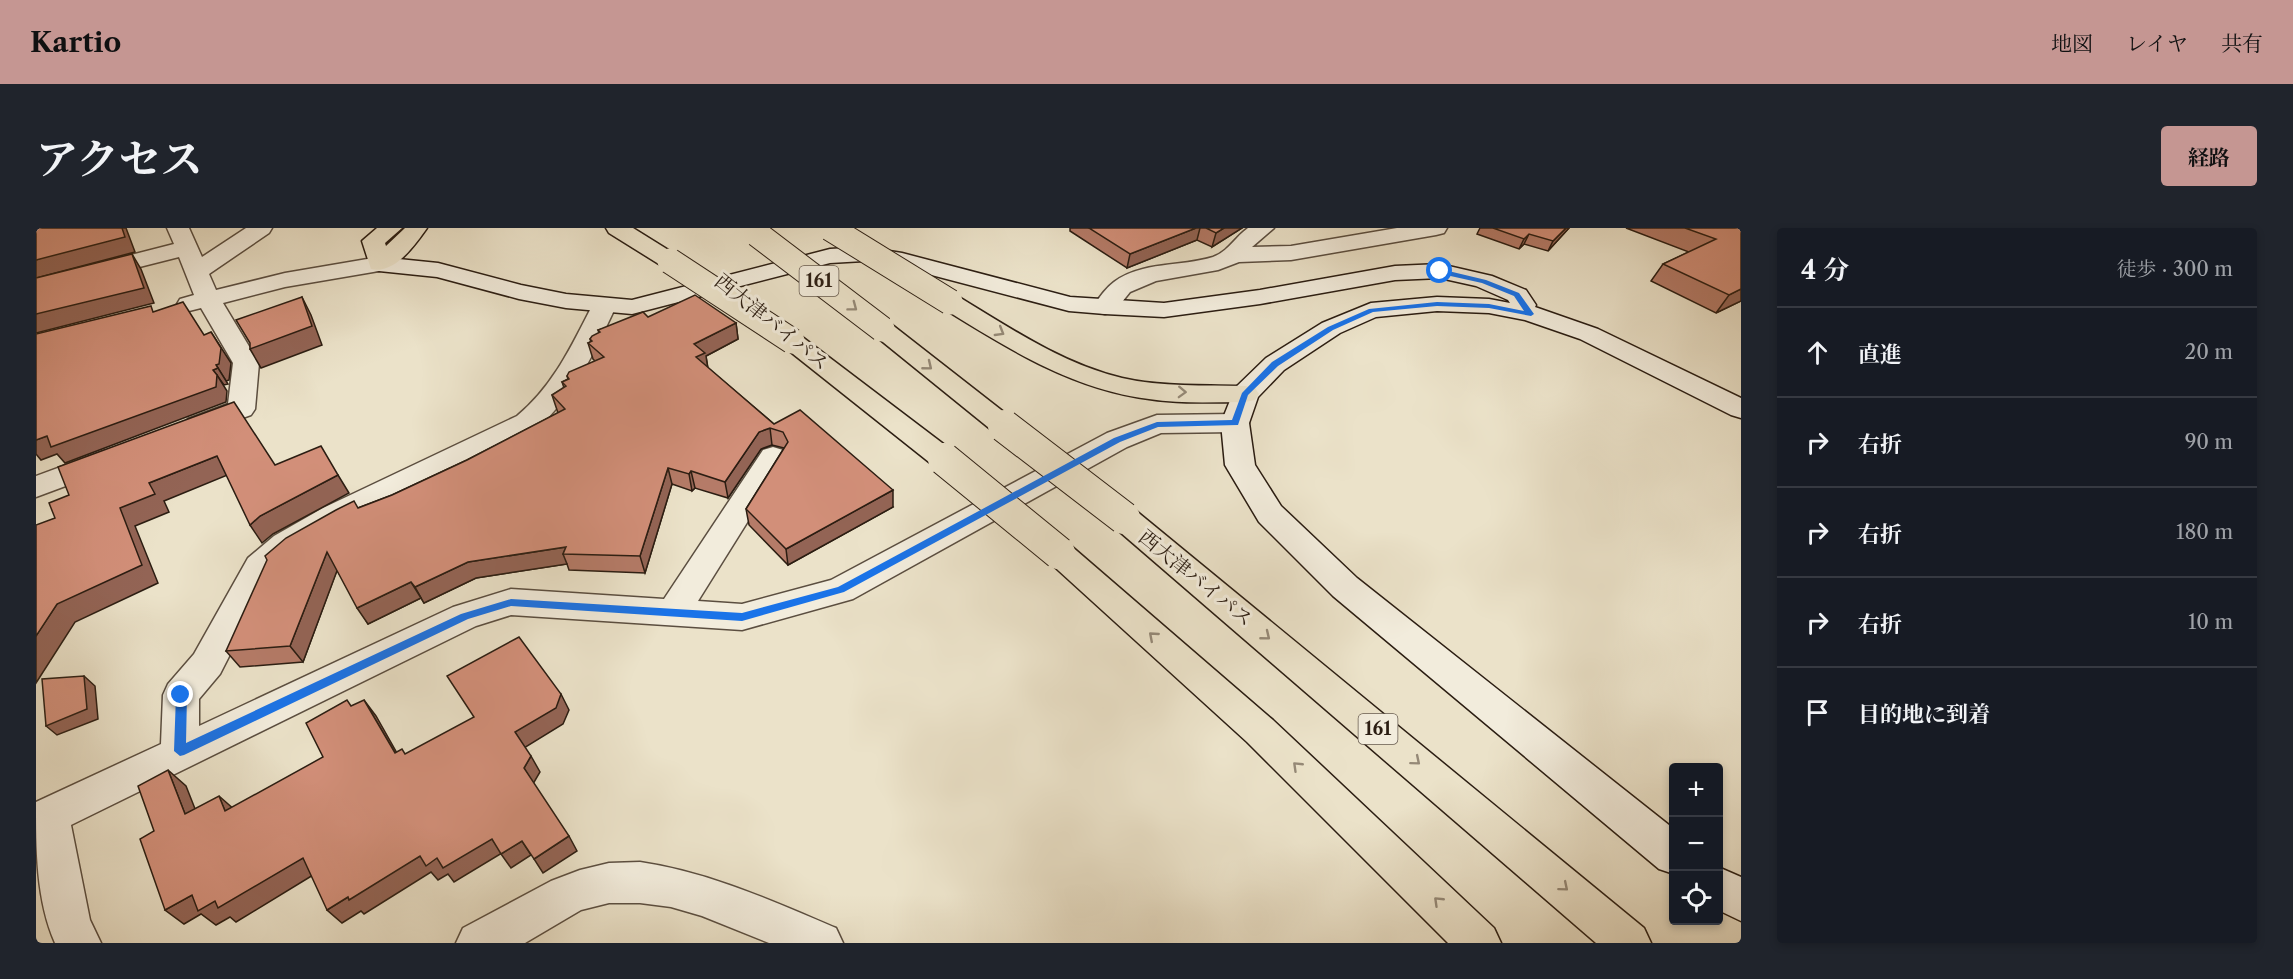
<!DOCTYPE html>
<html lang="ja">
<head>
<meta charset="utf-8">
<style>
	body { margin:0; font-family:"Libre Caslon Text","Noto Serif JP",serif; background:#20242c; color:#f1f3f6 }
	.controls { position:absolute; right:18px; bottom:18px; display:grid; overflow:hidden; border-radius:6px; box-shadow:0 3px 9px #0003 }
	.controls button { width:54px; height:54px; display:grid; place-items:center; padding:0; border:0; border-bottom:2px solid #363941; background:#171b24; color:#f1f3f6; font:30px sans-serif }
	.stop { position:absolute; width:18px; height:18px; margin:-14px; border:4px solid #1a73e8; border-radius:50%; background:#fff }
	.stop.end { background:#1a73e8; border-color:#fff; box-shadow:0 2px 6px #0008 }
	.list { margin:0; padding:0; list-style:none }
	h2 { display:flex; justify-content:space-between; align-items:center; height:78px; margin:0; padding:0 24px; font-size:26px }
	h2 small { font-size:20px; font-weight:400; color:#9ea1a6 }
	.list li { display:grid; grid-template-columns:39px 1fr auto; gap:18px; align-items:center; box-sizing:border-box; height:90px; padding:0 24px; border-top:2px solid #363941 }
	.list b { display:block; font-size:22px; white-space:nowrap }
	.list em { font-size:20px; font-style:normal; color:#9ea1a6 }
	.icon { flex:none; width:33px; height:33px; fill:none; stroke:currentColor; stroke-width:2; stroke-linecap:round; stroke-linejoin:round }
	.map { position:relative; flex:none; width:1705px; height:715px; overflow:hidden; border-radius:6px }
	header { display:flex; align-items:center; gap:36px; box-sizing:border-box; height:84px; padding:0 30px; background:#c59692; color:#111 }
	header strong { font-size:28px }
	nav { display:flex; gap:33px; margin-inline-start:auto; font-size:21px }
	.intro { display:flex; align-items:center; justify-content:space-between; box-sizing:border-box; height:144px; padding:0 36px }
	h1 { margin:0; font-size:42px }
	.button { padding:15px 27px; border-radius:6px; background:#c59692; color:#111; font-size:21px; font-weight:700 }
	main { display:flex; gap:36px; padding:0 36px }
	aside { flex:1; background:#171b24; border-radius:6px; box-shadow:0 3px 9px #0003 }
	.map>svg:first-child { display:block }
</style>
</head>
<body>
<header>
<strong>Kartio</strong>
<nav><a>地図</a><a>レイヤ</a><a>共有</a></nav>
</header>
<div class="intro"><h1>アクセス</h1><a class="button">経路</a></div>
<main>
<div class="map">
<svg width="1705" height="715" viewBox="0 0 1705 715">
	<rect width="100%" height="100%" fill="#ebe2c9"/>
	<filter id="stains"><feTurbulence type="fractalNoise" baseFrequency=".00333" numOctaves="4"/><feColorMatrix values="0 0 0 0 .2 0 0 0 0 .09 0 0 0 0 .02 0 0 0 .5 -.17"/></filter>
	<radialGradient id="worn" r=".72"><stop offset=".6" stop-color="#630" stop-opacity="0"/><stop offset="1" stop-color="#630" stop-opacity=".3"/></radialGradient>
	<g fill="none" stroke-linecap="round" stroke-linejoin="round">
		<g stroke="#5b4e40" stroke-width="3">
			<g id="street">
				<path d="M131,0H153L166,29L210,0H236L233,5L173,46L180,62L249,45L343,29L351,31L355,36L351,41L343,43L249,59L187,75L223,135L219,181L215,187L162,206L152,203L148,197L152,191L192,176L197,135L165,80L153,83L144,81L141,76L144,71L158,67L143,29L56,51L48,49L44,44L48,39L138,16Z"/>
				<path d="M1212,0H1238L1216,19L1255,18L1361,0H1411L1408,5L1400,7L1255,32L1203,34L1182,42L1120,53L1094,64L1078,84L1069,86L1060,84L1057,79C1062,71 1070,60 1078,54C1106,33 1145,39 1177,29C1193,23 1199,9 1212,0Z"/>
				<path d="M568,71L577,73L580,78C559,123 539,167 501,200L309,296L260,324L235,346L184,446L163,471V498L417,379L475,361L628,371L727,222L737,219L747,222L752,229L662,373L706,376L795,352L1071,205L1121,187L1199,186L1209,189L1213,195L1209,201L1199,204L1125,205L1091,219L817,371L706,402L475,387L440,398L35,597L54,692L65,715H19C0,672 0,620 0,574L125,516L127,467L132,456L158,426L212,330L238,308L287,280L481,188C517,158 535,119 556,78L559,73Z"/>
				<path d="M68,223L78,226L83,233L78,240L0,269V248Z"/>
				<path d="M604,634C673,644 736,673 800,700L807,715H733L666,688L635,679L604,675H573L545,682L489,715H420L427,700L515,653L544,642L573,635Z"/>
			</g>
		</g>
		<g stroke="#2b1d12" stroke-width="3">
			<g id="secondary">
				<path d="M828,19L866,25L1034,69L1128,75L1224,62L1359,38L1404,36L1456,48L1490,62L1500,77L1499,79L1562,101L1705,170V190L1695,187L1544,111L1489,92L1453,85L1401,83L1340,89L1304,105L1248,142L1222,169L1213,195L1219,237L1245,278L1321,350L1638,601V646L1623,641L1297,368L1223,294L1189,237L1185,195L1199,160L1230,130L1286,95L1335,75L1401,69L1453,71L1474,75L1472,72L1440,58L1404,50L1359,52L1224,76L1128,89L1069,86L1033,83L865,39L828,33L794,35L596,86L530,80L483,71L401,49L343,43L335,41L331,36L335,31L343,29L402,35L485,57L530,66L596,72L794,21Z"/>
				<path d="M1682,639L1705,649V693L1682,682Z"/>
			</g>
		</g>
		<g stroke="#2b1d12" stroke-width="3">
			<g id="highway">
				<path d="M341,0H366L349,15L350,18L369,0H391C379,17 358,47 335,41L326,13Z"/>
				<path d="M570,0H597L642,28L646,33L642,38L634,40L626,38L573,5Z"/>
				<path d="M914,67L923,69C974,100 1027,136 1086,150C1126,159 1168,157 1209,158L1219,160L1223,166L1219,172L1209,174C1177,174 1145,176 1113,171C1035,161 971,120 905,79L902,74L905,69Z"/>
				<path d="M846,93L855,96L978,192L982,198L978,204L968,207L958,204L837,106L833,101L837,96Z"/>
				<path d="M756,105L765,108L918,224L923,231L918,238L908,241L898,238L747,118L743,113L747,108Z"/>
				<path d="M1088,279L1099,282L1608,700L1615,715H1560L1077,298L1073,290L1077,282Z"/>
				<path d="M1023,313L1034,317L1237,492L1458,700L1465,715H1412L1211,514L1012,333L1007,325L1012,317Z"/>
			</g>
		</g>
		<use href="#street" fill="#f2ecdc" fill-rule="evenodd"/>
		<use href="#secondary" fill="#f2ecdc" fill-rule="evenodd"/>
		<use href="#highway" fill="#ebe2c9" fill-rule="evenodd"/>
		<g stroke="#2b1d12" stroke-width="27" stroke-linecap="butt">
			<g id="highway-bridge-far1">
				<path d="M794,0L914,74"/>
				<path d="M721,6L846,101"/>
				<path d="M634,33L756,113"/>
			</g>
		</g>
		<g stroke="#2b1d12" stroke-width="34" stroke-linecap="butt">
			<g id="highway-bridge">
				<path d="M968,198L1088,290"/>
				<path d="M908,231L1023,325"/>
			</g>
		</g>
		<use href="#highway-bridge-far1" stroke="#ebe2c9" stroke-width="25"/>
		<use href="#highway-bridge" stroke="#ebe2c9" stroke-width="32"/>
	</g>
	<g fill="#b57b68" stroke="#2b1d12" stroke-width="1.5">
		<path d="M1034,0H1206L1176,19L1161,12L1091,40L1034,3Z"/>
		<path d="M1444,0H1533L1512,23L1488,16L1483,21L1441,6Z"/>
		<path d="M1590,0H1705V73L1680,85L1615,53L1627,36L1653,24Z"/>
		<path d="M612,89L700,95L702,111L670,128L672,140L738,196L857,279L752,337L713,297L710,281L748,220L736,217L725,221L692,270L659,260L656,263L636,256L609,345L533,342L531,336L440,350L388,375L385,370L332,396L301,342L267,434L204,439L190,423L322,280L356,267L431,232L522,185L516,167L528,160L526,154L532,151L531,148L559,133L557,131L552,115L555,114L554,111L563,105L562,102Z"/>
	</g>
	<g fill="#936455" stroke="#2b1d12" stroke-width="1.5">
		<path d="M86,0H90L99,24L0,50V52V32Z"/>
		<path d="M1160,0H1164L1161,12L1091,40L1094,26Z"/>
		<path d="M1188,0H1206L1176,19L1180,5Z"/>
		<path d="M1530,0H1533L1512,23L1517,13Z"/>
		<path d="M1493,6L1488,16L1483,21L1488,11Z"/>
		<path d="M96,26L105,41L118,75L0,105V86Z"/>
		<path d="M1705,61V73L1680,85L1693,67Z"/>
		<path d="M266,69L275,87L286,117L225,140L214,121Z"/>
		<path d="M700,95L702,111L670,128L672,142L663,146L658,116Z"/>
		<path d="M175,104L195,135L193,152L190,153L180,137Z"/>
		<path d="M182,140L192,156L188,157L177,142Z"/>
		<path d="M181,147L191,163L190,174L29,235L21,226L5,232L0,226V212Z"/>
		<path d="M734,200L736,217L725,221L692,270L689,254L723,204Z"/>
		<path d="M181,228L194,246L128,273L133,284L99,298L122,355L39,394L0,455V408L84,280L113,255Z"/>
		<path d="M632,240L636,256L609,345L604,328Z"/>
		<path d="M655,243L659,260L656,263L653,246Z"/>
		<path d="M302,247L313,265L237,306L226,315L214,297L224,288Z"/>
		<path d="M857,262V279L752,337L750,321Z"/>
		<path d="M530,319L527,326L531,336L440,350L388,375L379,359L432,334Z"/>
		<path d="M291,324L302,340L267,434L254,418Z"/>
		<path d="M375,354L385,370L332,396L321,380Z"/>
		<path d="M48,448L59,458L62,491L21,507L10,498Z"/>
		<path d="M525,466L533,482L527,496L488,520L479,504Z"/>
		<path d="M328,472L340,488L370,541L359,525Z"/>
		<path d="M495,528L504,544L497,556L488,540Z"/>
		<path d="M132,542L150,558L167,601L149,586Z"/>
		<path d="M183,568L200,583H189Z"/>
		<path d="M533,608L541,623L507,645L498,631Z"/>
		<path d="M456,611L466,625L418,654L412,646L402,652L395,644L328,686L325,683L306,695L291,682L312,669L384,628L401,630Z"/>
		<path d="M486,613L495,627L475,640L465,626Z"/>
		<path d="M267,630L282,644L200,694L194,689L180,697L165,686L148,696L129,682L156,667L179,673Z"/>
	</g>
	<g fill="#d28f79" stroke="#2b1d12" stroke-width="1.5">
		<path d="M0,0H86L89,9L0,32Z"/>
		<path d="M1053,0H1160L1094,26Z"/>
		<path d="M1170,0H1188L1180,5Z"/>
		<path d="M1457,0H1530L1517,13L1493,6L1488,11Z"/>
		<path d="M1649,0H1705V61L1693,67L1627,36L1680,11Z"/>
		<path d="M96,26L108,60L0,86V50Z"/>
		<path d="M659,67L700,95L658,116L669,125L660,129L738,196L764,182L857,262L750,321L710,281L752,214L747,204L734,200L723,204L689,254L655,243L653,246L632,240L604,328L527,326L530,319L432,334L379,359L375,354L321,380L291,324L254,418L190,423L231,332L229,328L250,310L300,282L318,273L322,280L356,267L431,232L529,181L516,167L530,158L526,154L533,151L531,148L533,144L568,129L552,115L556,113L554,111L556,108L564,104L562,102L607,84L612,89Z"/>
		<path d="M266,69L276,98L214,121V115L200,92Z"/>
		<path d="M147,74L168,107L175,104L185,120L183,136L180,137L182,140L177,142L181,147L180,159L15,219L11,208L0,212V106L115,78L117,84Z"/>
		<path d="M198,174L239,237L285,218L302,247L224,288L214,297L181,228L113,255L119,266L84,280L106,337L21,376L0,408V297L19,290L13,275L33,267L22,239Z"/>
		<path d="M483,409L525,466L520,480L479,504L495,528L488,540L533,608L498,631L486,613L465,626L456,611L407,640L401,630L390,638L384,628L313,672L312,669L291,682L267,630L182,680L179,673L162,683L156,667L129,682L104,611L118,603L102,558L132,542L149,586L183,568L189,583L287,529L270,495L311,472L315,478L328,472L359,525L366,521L369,526L438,489L411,448Z"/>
		<path d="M48,448L51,481L10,498L6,451Z"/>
	</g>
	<defs><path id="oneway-chevron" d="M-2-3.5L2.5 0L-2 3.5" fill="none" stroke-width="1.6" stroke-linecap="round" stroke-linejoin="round" transform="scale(1.5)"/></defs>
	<g stroke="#958977">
		<use href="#oneway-chevron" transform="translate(817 79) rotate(37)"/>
		<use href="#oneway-chevron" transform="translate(964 104) rotate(31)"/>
		<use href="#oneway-chevron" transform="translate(892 138) rotate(39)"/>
		<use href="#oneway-chevron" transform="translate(1146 164) rotate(2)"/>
		<use href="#oneway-chevron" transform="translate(1117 408) rotate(-139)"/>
		<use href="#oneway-chevron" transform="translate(1230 408) rotate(39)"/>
		<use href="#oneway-chevron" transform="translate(1380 533) rotate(40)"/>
		<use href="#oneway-chevron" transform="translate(1261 538) rotate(-136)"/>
		<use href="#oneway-chevron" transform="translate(1528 659) rotate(40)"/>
		<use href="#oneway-chevron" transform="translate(1402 673) rotate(-136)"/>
	</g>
	<path fill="#1a73e8" d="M1404,41L1450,52L1483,65L1498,86L1495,88L1453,80L1401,78L1337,84L1297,102L1242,138L1212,167L1202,197L1122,199L1084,214L808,364L706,393L475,378L432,391L148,527L144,528L138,523L140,467L145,463L151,467L150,515L425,386L475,371L706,385L802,359L1078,210L1121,194L1196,192L1206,165L1236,134L1292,99L1333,81L1401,74L1453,76L1488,83L1478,68L1446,55L1401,45Z"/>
	<g text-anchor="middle" stroke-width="6" stroke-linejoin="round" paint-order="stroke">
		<g fill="#f2ecdc" stroke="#675b4f" stroke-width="1.5">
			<rect x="763.5" y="38" width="39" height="30" rx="4.5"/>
			<rect x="1322.5" y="486" width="39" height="30" rx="4.5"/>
		</g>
		<g font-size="18" font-weight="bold" fill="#2b1d12">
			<text x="783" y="59">161</text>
			<text x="1342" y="507">161</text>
		</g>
		<g font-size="20" fill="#2b1d12" stroke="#f2ecdc">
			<text transform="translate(736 94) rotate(39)" y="7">西大津バイパス</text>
			<text transform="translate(1160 350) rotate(39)" y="7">西大津バイパス</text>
		</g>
	</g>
	<rect width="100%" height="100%" filter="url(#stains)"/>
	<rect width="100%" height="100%" fill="url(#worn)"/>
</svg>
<div class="controls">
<button>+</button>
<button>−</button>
<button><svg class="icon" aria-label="locate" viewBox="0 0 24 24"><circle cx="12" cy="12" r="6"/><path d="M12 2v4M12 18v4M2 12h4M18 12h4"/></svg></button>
</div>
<div class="stop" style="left:1404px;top:43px"></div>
<div class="stop end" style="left:145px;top:467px"></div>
</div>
<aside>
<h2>4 分<small>徒歩 · 300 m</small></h2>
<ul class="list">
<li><svg class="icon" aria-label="ahead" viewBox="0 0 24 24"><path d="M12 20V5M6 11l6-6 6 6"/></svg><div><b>直進</b></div><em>20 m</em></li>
<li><svg class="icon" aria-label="right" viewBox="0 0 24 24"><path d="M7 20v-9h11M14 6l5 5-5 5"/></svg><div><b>右折</b></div><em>90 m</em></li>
<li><svg class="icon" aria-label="right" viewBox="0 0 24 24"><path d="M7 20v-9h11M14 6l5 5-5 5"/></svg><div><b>右折</b></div><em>180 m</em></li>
<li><svg class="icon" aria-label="right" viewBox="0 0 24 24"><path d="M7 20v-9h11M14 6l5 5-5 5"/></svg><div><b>右折</b></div><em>10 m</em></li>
<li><svg class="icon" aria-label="arrive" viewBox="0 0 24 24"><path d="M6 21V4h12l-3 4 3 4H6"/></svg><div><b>目的地に到着</b></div></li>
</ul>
</aside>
</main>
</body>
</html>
